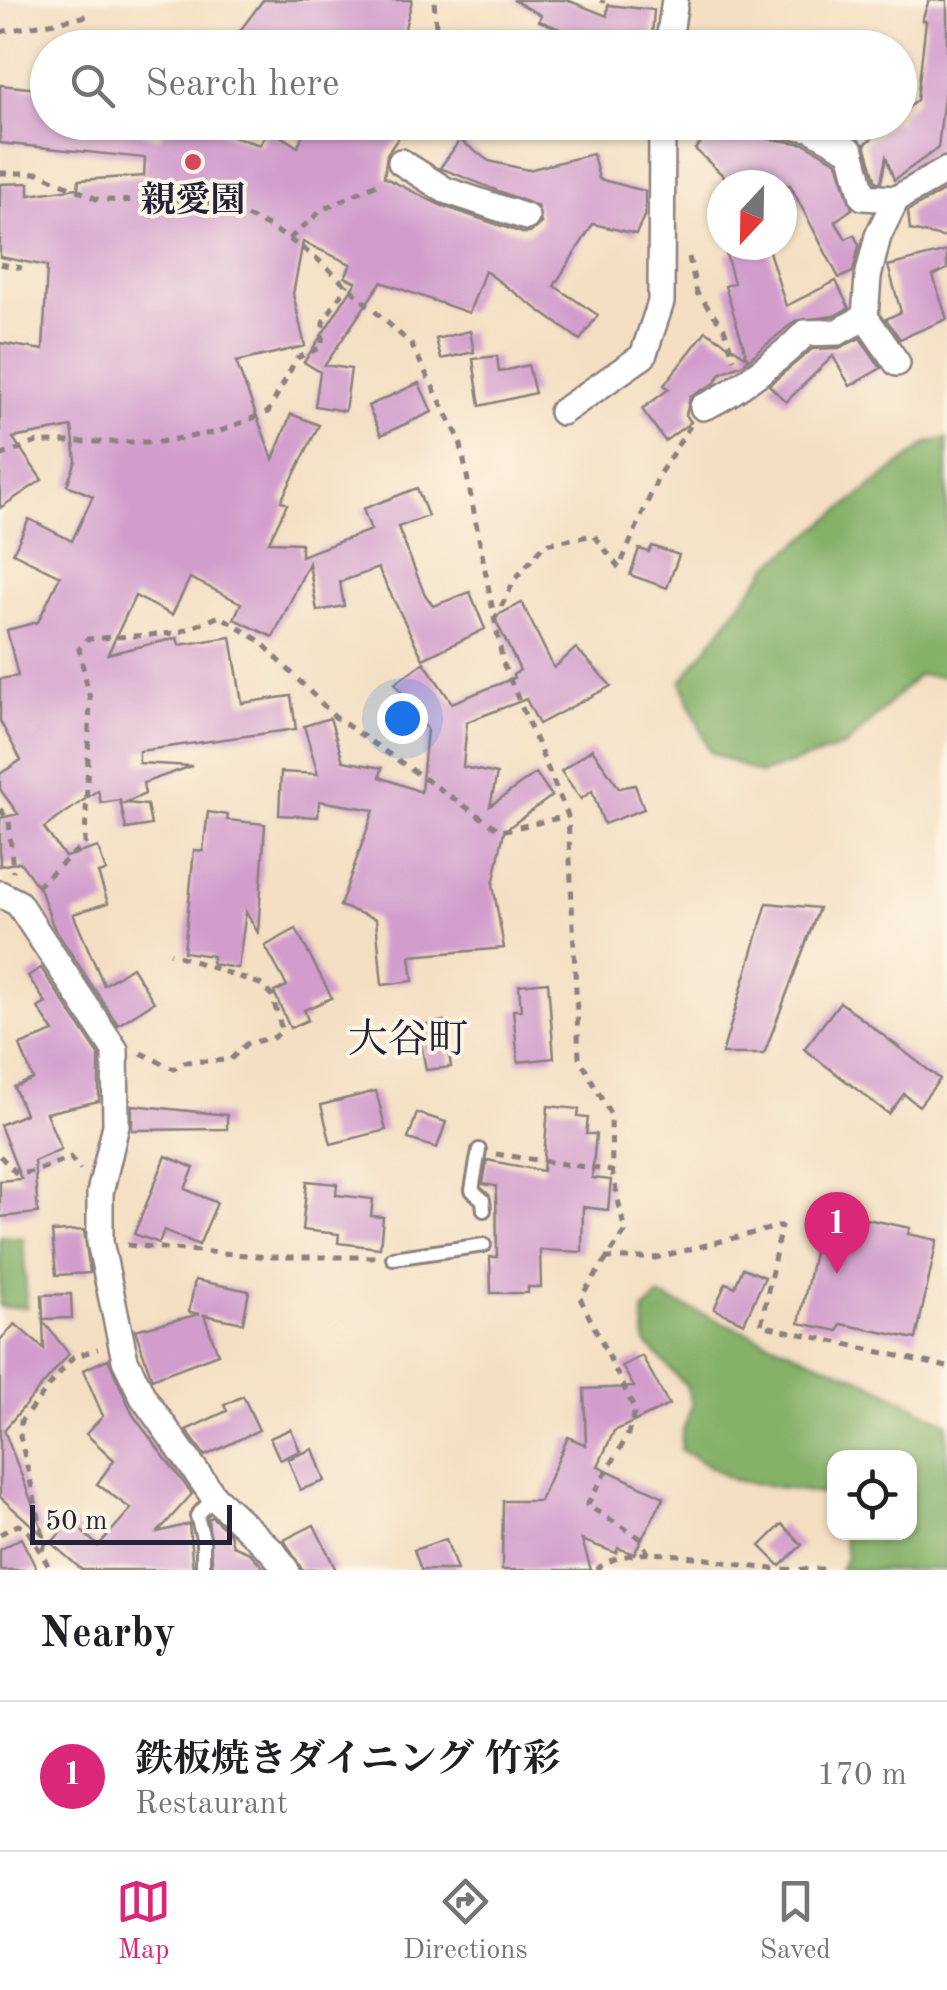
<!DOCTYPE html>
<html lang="en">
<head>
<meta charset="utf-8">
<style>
	body { margin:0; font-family:"Old Standard TT","Noto Serif JP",serif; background:#f2f2f2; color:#202124 }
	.controls { position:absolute; right:30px; bottom:30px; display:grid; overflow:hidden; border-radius:20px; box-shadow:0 2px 8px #0004 }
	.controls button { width:90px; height:90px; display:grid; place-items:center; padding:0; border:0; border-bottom:2px solid #e0e0e0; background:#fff; color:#202124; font:50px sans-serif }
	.compass { position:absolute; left:707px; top:170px; width:90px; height:90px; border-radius:50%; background:#fff; box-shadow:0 2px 8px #0004; rotate:202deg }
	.scale { position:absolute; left:30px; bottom:25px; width:202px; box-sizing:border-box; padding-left:10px; border:5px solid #22223b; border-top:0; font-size:28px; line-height:35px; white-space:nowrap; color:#22223b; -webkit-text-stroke:8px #fcf5e5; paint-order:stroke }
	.you { position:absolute; left:402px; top:718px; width:35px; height:35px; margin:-25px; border:8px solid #fff; border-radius:50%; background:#1a73e8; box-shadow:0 0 0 15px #1a73e833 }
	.badge { display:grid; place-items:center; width:65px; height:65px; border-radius:50%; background:#db2777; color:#fff; font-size:32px; font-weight:700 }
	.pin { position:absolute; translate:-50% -82px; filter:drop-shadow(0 2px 5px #0008) }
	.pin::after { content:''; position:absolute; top:52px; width:35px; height:30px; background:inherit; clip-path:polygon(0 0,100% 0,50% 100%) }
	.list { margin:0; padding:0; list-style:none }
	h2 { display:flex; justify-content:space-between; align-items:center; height:130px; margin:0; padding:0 40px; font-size:42px }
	h2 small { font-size:32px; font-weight:400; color:#757577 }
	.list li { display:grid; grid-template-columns:65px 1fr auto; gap:30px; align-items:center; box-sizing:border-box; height:150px; padding:0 40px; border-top:2px solid #e0e0e0 }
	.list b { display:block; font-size:38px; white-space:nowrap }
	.list p { margin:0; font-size:32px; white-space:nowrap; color:#757577 }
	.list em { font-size:32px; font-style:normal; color:#757577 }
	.icon { flex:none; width:55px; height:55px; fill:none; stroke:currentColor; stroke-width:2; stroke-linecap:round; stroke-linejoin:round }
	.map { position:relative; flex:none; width:947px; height:1570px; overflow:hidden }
	.search { position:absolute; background:#fff; box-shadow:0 2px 8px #0004; left:30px; right:30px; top:30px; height:110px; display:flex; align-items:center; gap:25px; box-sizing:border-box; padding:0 35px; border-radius:55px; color:#757577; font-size:38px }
	.sheet { height:280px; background:#fff }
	nav { display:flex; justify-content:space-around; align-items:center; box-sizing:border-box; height:140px; border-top:2px solid #e0e0e0; background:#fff; font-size:28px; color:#757577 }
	nav a { display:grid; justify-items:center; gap:5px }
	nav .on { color:#db2777 }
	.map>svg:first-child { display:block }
</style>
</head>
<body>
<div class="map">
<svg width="947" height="1570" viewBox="0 0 947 1570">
	<rect width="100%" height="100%" fill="#fcf5e5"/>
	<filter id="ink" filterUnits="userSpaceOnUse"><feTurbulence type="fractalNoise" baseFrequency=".01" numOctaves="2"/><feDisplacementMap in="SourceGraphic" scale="20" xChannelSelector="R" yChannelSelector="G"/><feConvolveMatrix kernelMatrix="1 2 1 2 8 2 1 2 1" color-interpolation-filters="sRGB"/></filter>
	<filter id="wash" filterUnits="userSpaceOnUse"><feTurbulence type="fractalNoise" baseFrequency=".0048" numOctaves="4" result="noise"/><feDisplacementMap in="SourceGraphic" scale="40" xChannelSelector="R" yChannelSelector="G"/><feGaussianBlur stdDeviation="2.25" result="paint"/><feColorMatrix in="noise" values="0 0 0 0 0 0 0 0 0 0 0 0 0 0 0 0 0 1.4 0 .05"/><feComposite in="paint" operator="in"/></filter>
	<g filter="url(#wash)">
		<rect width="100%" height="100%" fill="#f4dfc2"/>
		<g fill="#85b169" stroke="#546a52" stroke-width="2.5">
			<path d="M947,439V677L918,675L846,746L760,774L710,752L681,682L770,565L929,442Z"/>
			<path d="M0,1236L23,1238L27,1307H0Z"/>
			<path d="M659,1296L870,1383L947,1423V1570H840L846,1558L843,1533L910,1532V1458H834V1496L733,1480L681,1450L682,1433L692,1405L687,1387L646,1343L643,1311Z"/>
		</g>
		<g id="blocks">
			<g fill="#d29dcd">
				<path d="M263,0H412L400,48H227Z"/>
				<path d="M513,0H567L607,16L608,5L654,10L651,48H597V43L539,21L541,15Z"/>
				<path d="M929,0H947V71L938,148L894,180L886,157L881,182H876L865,144L891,122H900V115L917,100L926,21L922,20Z"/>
				<path d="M0,85L48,90V122H113L157,139L176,122H187L260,145L269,129L298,147L307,122H359L399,137L387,154L384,177L440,205L522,233H530L541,223L537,206L440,168L460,140L489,161L528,170L593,154L599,179L645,191V214L636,234L593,224L554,286L598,315L580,340L485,271L469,313L381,282L325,365L351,369L345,411L315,406L320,372L304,362L356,282L345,277L351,264L303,242L293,294L305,346L236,362L273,459L291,414L319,425L281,501L287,504L269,542L301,543V556L371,530L363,509L417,488L428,516L398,527L424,593L433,606L470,592L485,629L423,659L378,568L340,582L344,606L317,611L309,563L273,637L234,619L241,603L190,578L172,615L135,596L108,654L177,638L179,645L231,637L242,703L291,696L296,729L139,751V763L192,766L143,783L145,794L125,803L147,805L151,825L126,829L120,800L101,803L98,790L44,828L65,857L98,847L106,871L98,873L108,903L73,914L104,985L132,967L154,1002L118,1025L53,926L41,891L20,862L0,866V818L18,814L0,789V774L21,760L0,721V679L18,676L7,630L38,622L60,576L13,553L29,519L72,541L93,496L67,485L76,461L72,427L13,438L42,480L0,508V343L43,350L47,266L0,257V184L29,183V195L78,188L79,180L144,176L145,158L0,143Z"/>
				<path d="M720,122L752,126L764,138L805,144L837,162L852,209L835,221L846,239L854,235L859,245L853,272L839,278L790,185H733L695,149Z"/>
				<path d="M947,189V238L910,230L908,211Z"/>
				<path d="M757,245H767L786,306L836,281L849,308L834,316L795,321L743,364L721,373L715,383L690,397L686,415L691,422L665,441L642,409L669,389L664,385L706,331L747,357L725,286L734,283L726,254Z"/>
				<path d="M947,251V269L933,276L947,319L900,339L886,319L901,312L888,266Z"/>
				<path d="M470,331L474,352L441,359L436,339Z"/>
				<path d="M860,338L881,368L850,386L833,356L786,402L769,385L812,349L839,348Z"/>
				<path d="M497,356L499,372L528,365L535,393L480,406L473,359Z"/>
				<path d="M419,383L432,412L381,435L368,406Z"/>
				<path d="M652,546L679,555L667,588L630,575L639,549L649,552Z"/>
				<path d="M522,603L554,668L576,648L611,686L539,724L526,699L467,722L463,767L497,774L490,806L536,773L552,796L504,831L493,885L504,948L410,956L413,981L382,985L376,919L340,906L374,810L319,801L318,817L279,815L281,772L318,774L304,726L330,718L343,761L382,768L380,777L421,792L427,729L395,683L424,662L452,703L514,678L513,675L520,670L494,617Z"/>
				<path d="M592,749L619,788L635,785L644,809L604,824L592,791L581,799L561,771Z"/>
				<path d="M208,812L228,815L227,820L265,824L258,933L246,912L238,968L212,964L213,956L184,952L194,850L203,851Z"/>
				<path d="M767,903L819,908L764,1054H722Z"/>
				<path d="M296,929L332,998L304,1010L308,1020L290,1028L274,992L287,986L265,946Z"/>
				<path d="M41,968L99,1055V1101L46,1113L61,1149L34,1161L38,1213L0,1217V1181L21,1179L0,1125L25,1114L14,1087L33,1079L20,1045L54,1032L38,1008L46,1003L28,976Z"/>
				<path d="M548,982L554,1058L518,1062L513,1010H521L519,985Z"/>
				<path d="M840,1002L940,1079L919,1106L904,1094L889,1114L804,1049Z"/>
				<path d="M444,1021L451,1067L426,1070L418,1026Z"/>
				<path d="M376,1091L386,1130L331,1144L321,1105Z"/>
				<path d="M132,1105L227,1115V1129L132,1130Z"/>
				<path d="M548,1106L579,1109L578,1117L588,1118L586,1134H596L592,1178L611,1180L608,1210L583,1207L582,1252L540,1250L541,1287H528V1293H491L490,1257H497L496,1186L483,1184L487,1160L543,1171Z"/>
				<path d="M417,1113L446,1122L437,1148L408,1139Z"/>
				<path d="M166,1156L194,1168L185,1189L217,1203L199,1245L164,1230L159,1243L134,1234Z"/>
				<path d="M307,1181L337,1184L336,1195L373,1199L371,1216L383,1217L380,1248L338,1243L339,1234L302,1230Z"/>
				<path d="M823,1210L910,1228L908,1234L937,1240L916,1339L841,1324L838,1331L799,1323Z"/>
				<path d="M84,1230L90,1273L56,1275L52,1232Z"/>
				<path d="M743,1268L765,1277L744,1323L714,1309L726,1283L735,1287Z"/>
				<path d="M195,1280L249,1291L243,1323L204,1315L218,1354L152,1379L135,1330L200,1314L189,1312Z"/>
				<path d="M71,1294L72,1318L43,1319L42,1295Z"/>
				<path d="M43,1321L69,1354L4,1430L45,1537L0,1497V1340L15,1324L44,1349Z"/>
				<path d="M642,1356L669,1405L614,1431L598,1466L664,1497L634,1554L618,1548L616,1553L582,1540L591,1570H502L503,1501H540L568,1437L586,1445L584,1389L634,1387L622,1366Z"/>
				<path d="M108,1359L133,1415L192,1494L158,1532L189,1524L193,1570H82L51,1543L71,1521L98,1546L131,1509L97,1484L114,1460L86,1434L103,1416L83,1370Z"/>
				<path d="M243,1396L259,1430L205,1456L186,1430L227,1411L224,1405Z"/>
				<path d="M291,1429L300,1451L280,1460L270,1438Z"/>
				<path d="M313,1449L325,1481L300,1490L288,1459Z"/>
				<path d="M212,1517L230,1534L233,1546L250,1553L266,1570H213L208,1519Z"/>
				<path d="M782,1524L802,1545L780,1566L760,1546Z"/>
				<path d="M314,1525L336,1570H302L284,1540Z"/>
				<path d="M21,1538L37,1570H0V1550Z"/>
				<path d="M446,1539L457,1570H421L414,1550Z"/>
			</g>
		</g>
	</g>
	<g filter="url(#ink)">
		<use href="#blocks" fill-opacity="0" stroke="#8b807e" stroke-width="2.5"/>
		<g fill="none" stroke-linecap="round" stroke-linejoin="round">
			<g stroke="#8b807e" stroke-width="18">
				<g id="service">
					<path d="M479,1150L472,1190L483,1200L484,1210"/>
					<path d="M393,1258L484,1245"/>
					<path d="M203,1570V1538L197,1516L214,1497"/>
				</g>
			</g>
			<g stroke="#8b807e" stroke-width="30">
				<g id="minor">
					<path d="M668,48L675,0"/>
					<path d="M767,122L810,128L851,151L863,197L896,199"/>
					<path d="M401,162L445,190L526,217"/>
					<path d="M897,363L865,317L868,277L878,236L896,199L947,170"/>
					<path d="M703,407C730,397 786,354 805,333L838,332L865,317"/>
					<path d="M562,412L643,356L661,302L662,122"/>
					<path d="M0,894L18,903L115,1050L116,1125L100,1193V1242L125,1360L143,1397L214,1497L274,1553L286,1570"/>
				</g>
			</g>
			<g stroke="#8b807e" stroke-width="5" stroke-dasharray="8 8" stroke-linecap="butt">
				<path d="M602,3L603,0"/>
				<path d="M0,32L88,16"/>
				<path d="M413,48L436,26L434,0"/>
				<path d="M401,122L406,138"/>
				<path d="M0,173H39L99,200L217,202L272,228L314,256L411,344L460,440L503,663L568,816L579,1057L611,1115L612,1171L625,1232L580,1298L635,1410L627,1437L587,1505L640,1538L649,1555"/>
				<path d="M289,239L322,210L383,181"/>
				<path d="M689,257L697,293L724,328L734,359"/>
				<path d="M0,264L22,268"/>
				<path d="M0,456L37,442H159L218,432L268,412L297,358L322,347L323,322L348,284"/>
				<path d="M494,621L515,579L545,544L594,535L619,568L660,473L690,426"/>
				<path d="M0,809L9,821L13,872"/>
				<path d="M36,887L85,843L90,699L79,649L87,639L177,633L220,616L260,641L335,717L501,831L568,816"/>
				<path d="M141,1053L174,1069L184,1062L230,1060L246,1044L275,1037L282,1030L272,996L260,984L170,953"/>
				<path d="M496,1154L612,1171"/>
				<path d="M0,1156L17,1174L36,1171L70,1157L80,1170"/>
				<path d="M127,1245L269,1257H375"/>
				<path d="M605,1258H655L781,1226L761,1325L947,1367"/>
				<path d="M0,1534L18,1525L26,1528L51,1570"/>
				<path d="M42,1550L45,1544L20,1436L21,1421L73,1357L98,1349"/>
				<path d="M596,1570C633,1537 717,1563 762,1568C782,1570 804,1569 824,1569"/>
			</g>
			<use href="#service" stroke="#fff" stroke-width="12"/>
			<use href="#minor" stroke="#fff" stroke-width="25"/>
		</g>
	</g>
	<circle fill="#d1495b" stroke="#fcf5e5" stroke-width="4" cx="193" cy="162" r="10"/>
	<g text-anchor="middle" stroke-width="8" stroke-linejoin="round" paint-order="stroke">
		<g font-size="35" font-weight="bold" fill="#22223b" stroke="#fcf5e5">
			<text x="193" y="211">親愛園</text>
		</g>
		<g font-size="40" fill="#22223b" stroke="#fcf5e5">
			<text x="408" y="1052">大谷町</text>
		</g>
	</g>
</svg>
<div class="controls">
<button><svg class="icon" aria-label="locate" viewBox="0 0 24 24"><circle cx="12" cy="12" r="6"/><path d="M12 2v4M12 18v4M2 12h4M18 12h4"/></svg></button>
</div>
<svg class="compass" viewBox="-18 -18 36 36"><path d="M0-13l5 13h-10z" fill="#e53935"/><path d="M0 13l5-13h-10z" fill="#757577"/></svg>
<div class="scale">50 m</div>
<div class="you"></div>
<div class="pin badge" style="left:837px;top:1274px">1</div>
<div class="search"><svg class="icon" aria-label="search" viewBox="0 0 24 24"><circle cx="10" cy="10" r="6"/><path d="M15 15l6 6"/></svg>Search here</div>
</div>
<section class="sheet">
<h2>Nearby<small></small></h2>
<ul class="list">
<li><span class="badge">1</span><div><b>鉄板焼きダイニング 竹彩</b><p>Restaurant</p></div><em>170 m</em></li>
</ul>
</section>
<nav>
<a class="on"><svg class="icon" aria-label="map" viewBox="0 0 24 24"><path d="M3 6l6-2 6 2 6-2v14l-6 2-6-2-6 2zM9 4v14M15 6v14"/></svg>Map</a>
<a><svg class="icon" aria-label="directions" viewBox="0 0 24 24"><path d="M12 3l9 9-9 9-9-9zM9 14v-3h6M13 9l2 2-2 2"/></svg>Directions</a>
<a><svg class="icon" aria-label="saved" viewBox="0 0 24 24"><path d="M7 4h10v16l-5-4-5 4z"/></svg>Saved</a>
</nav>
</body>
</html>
